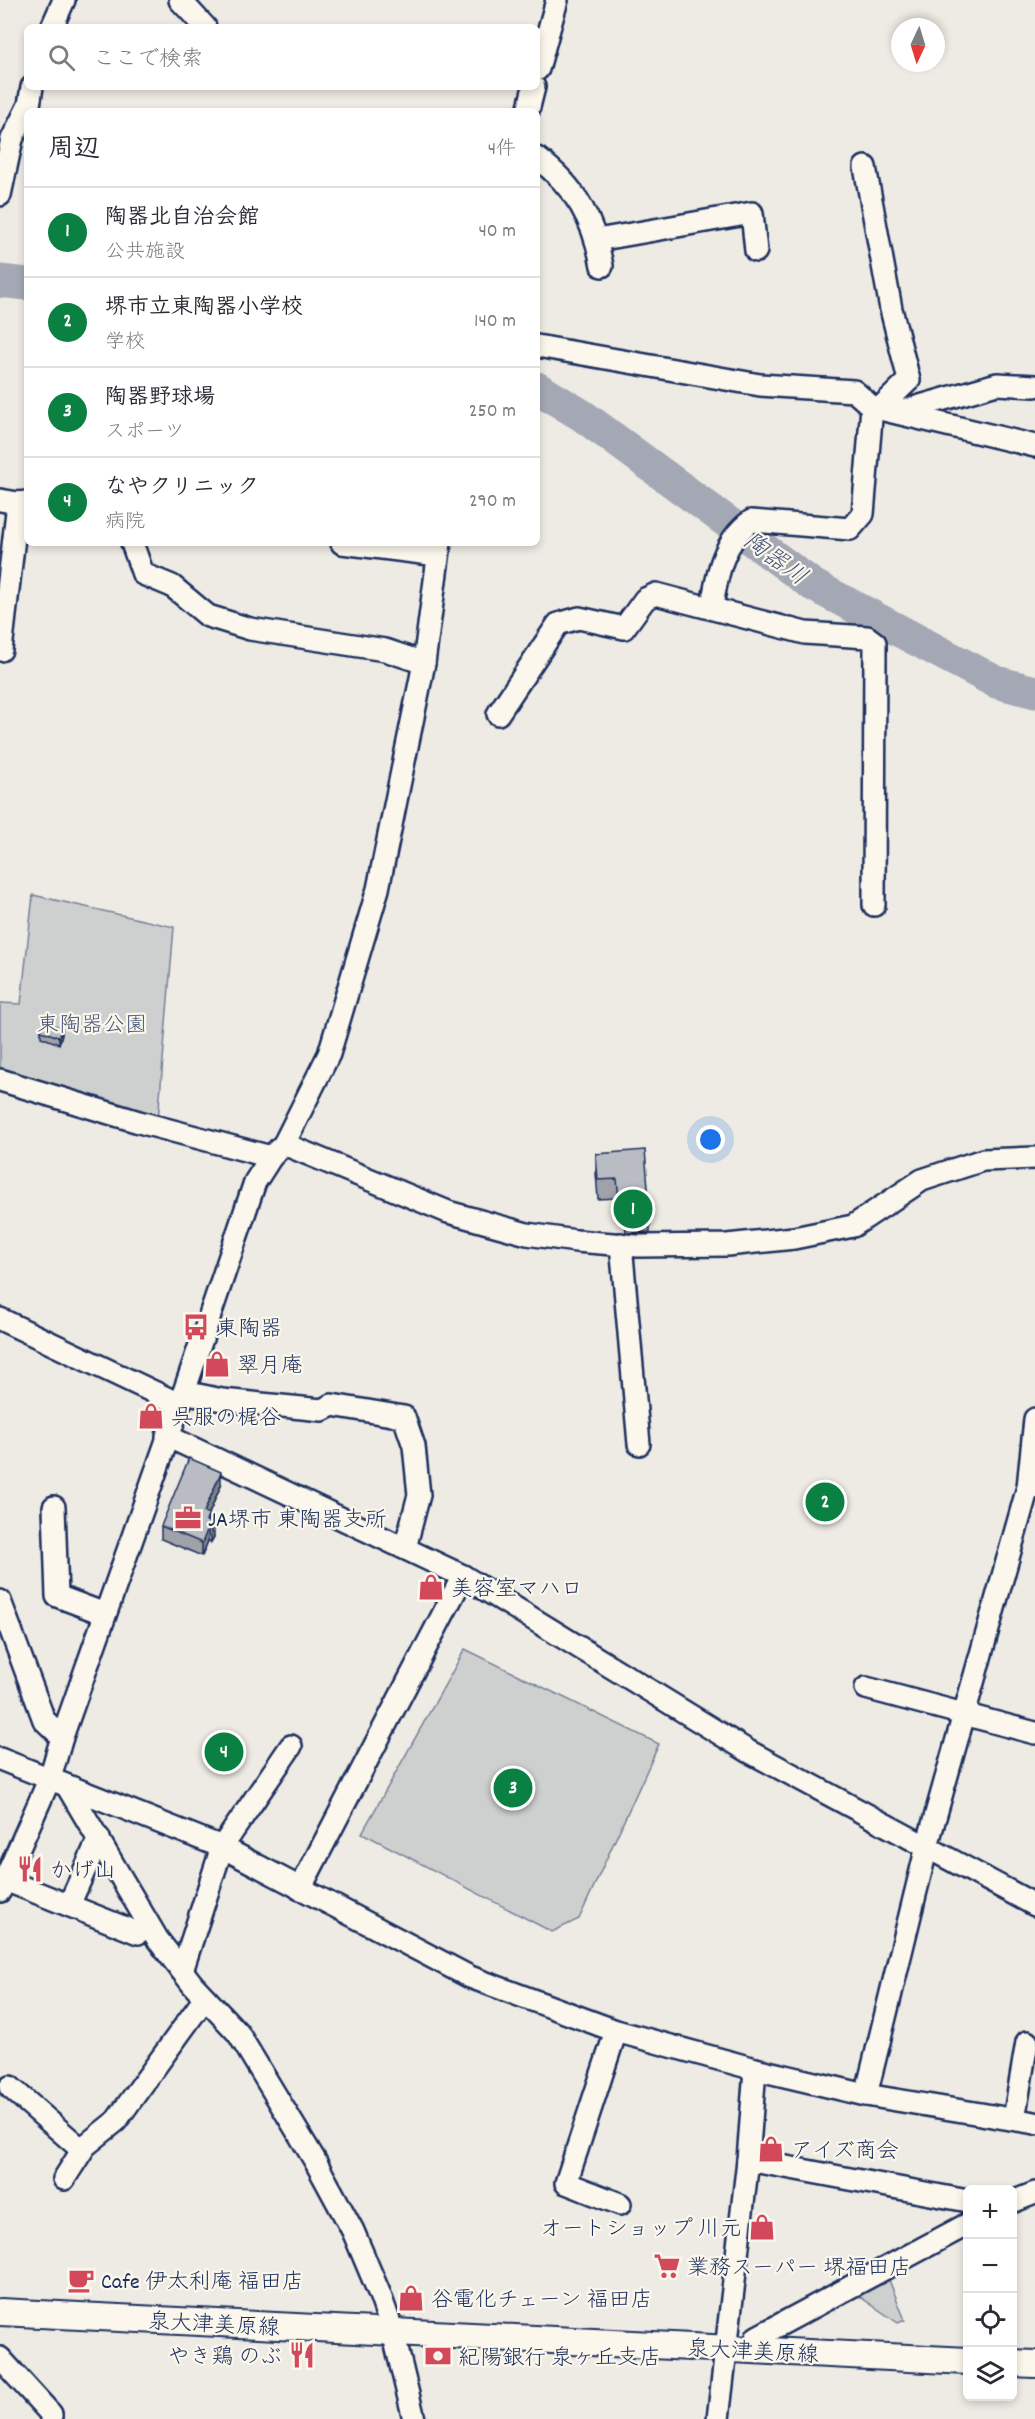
<!DOCTYPE html>
<html lang="ja">
<head>
<meta charset="utf-8">
<style>
	body { margin:0; font-family:Dekko,"Klee One",sans-serif; background:#f2f2f3; color:#2b2b33 }
	.controls { position:absolute; right:18px; bottom:18px; display:grid; overflow:hidden; border-radius:9px; box-shadow:0 3px 9px #0003 }
	.controls button { width:54px; height:54px; display:grid; place-items:center; padding:0; border:0; border-bottom:2px solid #e1e1e2; background:#fff; color:#2b2b33; font:30px sans-serif }
	.compass { position:absolute; left:891px; top:18px; width:54px; height:54px; border-radius:50%; background:#fff; box-shadow:0 3px 9px #0003; rotate:184deg }
	.you { position:absolute; left:711px; top:1140px; width:21px; height:21px; margin:-15px; border:4px solid #fff; border-radius:50%; background:#1a73e8; box-shadow:0 0 0 9px #1a73e833 }
	.badge { display:grid; place-items:center; width:39px; height:39px; border-radius:50%; background:#0b8043; color:#fff; font-size:20px; font-weight:700 }
	.pin { position:absolute; translate:-50% -50%; border:3px solid #fff; box-shadow:0 2px 6px #0006 }
	.list { margin:0; padding:0; list-style:none }
	h2 { display:flex; justify-content:space-between; align-items:center; height:78px; margin:0; padding:0 24px; font-size:26px }
	h2 small { font-size:20px; font-weight:400; color:#7c7c81 }
	.list li { display:grid; grid-template-columns:39px 1fr auto; gap:18px; align-items:center; box-sizing:border-box; height:90px; padding:0 24px; border-top:2px solid #e1e1e2 }
	.list b { display:block; font-size:22px; white-space:nowrap }
	.list p { margin:0; font-size:20px; white-space:nowrap; color:#7c7c81 }
	.list em { font-size:20px; font-style:normal; color:#7c7c81 }
	.icon { flex:none; width:33px; height:33px; fill:none; stroke:currentColor; stroke-width:2; stroke-linecap:round; stroke-linejoin:round }
	.map { position:relative; flex:none; width:1035px; height:2419px; overflow:hidden }
	.search { position:absolute; background:#fff; box-shadow:0 3px 9px #0003; left:24px; top:24px; width:516px; height:66px; display:flex; align-items:center; gap:15px; box-sizing:border-box; padding:0 21px; border-radius:9px; color:#7c7c81; font-size:22px }
	.panel { position:absolute; background:#fff; box-shadow:0 3px 9px #0003; left:24px; top:108px; width:516px; height:438px; border-radius:9px }
	.map>svg:first-child { display:block }
</style>
</head>
<body>
<div class="map">
<svg width="1035" height="2419" viewBox="0 0 1035 2419">
	<rect width="100%" height="100%" fill="#eeebe4"/>
	<filter id="ink" filterUnits="userSpaceOnUse"><feTurbulence type="fractalNoise" baseFrequency=".0167" numOctaves="2"/><feDisplacementMap in="SourceGraphic" scale="12" xChannelSelector="R" yChannelSelector="G"/><feConvolveMatrix kernelMatrix="1 2 1 2 8 2 1 2 1" color-interpolation-filters="sRGB"/></filter>
	<g filter="url(#ink)">
		<g fill="#cecfcf" stroke="#747f96" stroke-width="1.5">
			<path d="M33,895L174,927L158,1120L0,1073V1003L21,1004Z"/>
			<path d="M465,1649L659,1744L579,1919L552,1932L362,1833Z"/>
			<path d="M889,2280L905,2320L898,2323L859,2296Z"/>
		</g>
		<g fill="none" stroke-linecap="round" stroke-linejoin="round">
			<g stroke="#a3a8b4" stroke-width="33">
				<path d="M0,281L27,284"/>
				<path d="M537,388L583,416L813,585L996,682L1035,692"/>
			</g>
			<g stroke="#1b2f5e" stroke-width="26">
				<g id="minor">
					<path d="M180,0L205,27"/>
					<path d="M52,27L64,0"/>
					<path d="M538,69L557,0"/>
					<path d="M528,111L534,87"/>
					<path d="M537,158C575,186 594,220 602,266"/>
					<path d="M865,167L891,309L909,380L879,409"/>
					<path d="M0,195L12,139L29,105L32,87"/>
					<path d="M597,240L752,213L756,251"/>
					<path d="M537,346L760,385L854,391L872,407L1035,446"/>
					<path d="M899,412L997,384L1035,386"/>
					<path d="M0,500L18,503L27,502"/>
					<path d="M132,543L143,574L172,586L208,616L250,629L385,650L424,663"/>
					<path d="M342,543L438,555"/>
					<path d="M712,607C717,574 723,541 751,521L850,529L863,514L872,407"/>
					<path d="M1,650L18,503"/>
					<path d="M498,714L558,624L579,618L624,628L645,599L656,594L805,633L867,637L875,643L874,905"/>
					<path d="M0,1080L139,1122L271,1157"/>
					<path d="M284,1144L448,1212L527,1234L576,1241L638,1246L727,1245L794,1238L853,1226L922,1180L983,1160L1035,1158"/>
					<path d="M621,1244L639,1444"/>
					<path d="M0,1319L179,1404"/>
					<path d="M184,1392L222,1400L322,1410L332,1405L404,1417L414,1446L419,1495L405,1548"/>
					<path d="M167,1436L463,1576L748,1751L1035,1905"/>
					<path d="M1028,1487L1035,1419"/>
					<path d="M54,1507L57,1596L105,1614"/>
					<path d="M0,1601L44,1720L62,1737"/>
					<path d="M866,1688L1035,1733"/>
					<path d="M0,1759L222,1847L470,1977L616,2031L755,2069L866,2095L1035,2123"/>
					<path d="M67,1786L158,1940L193,1985L238,2033L314,2159L353,2231L380,2295L393,2332L414,2419"/>
					<path d="M5,1880L138,1933"/>
					<path d="M300,1889L463,1576"/>
					<path d="M0,1891L50,1778L62,1737L184,1392L255,1182L271,1157L284,1144L329,1054L378,889L424,663L440,543"/>
					<path d="M69,1905L99,1838"/>
					<path d="M182,1971L222,1847L291,1746"/>
					<path d="M616,2031L566,2183L620,2204"/>
					<path d="M10,2087L82,2150"/>
					<path d="M866,2095L927,1846L1028,1487H1035"/>
					<path d="M1014,2119L1027,2042"/>
					<path d="M748,2160L968,2201"/>
					<path d="M64,2179L85,2146L116,2121L205,1998"/>
					<path d="M1012,2202L1035,2193"/>
					<path d="M755,2351L757,2337L968,2224"/>
					<path d="M0,2358L51,2414V2419"/>
					<path d="M718,2419L748,2160L755,2069"/>
				</g>
			</g>
			<g stroke="#1b2f5e" stroke-width="30">
				<g id="major">
					<path d="M0,2312L968,2361"/>
					<path d="M1012,2363L1035,2364"/>
				</g>
			</g>
			<use href="#minor" stroke="#fbf7ec" stroke-width="21"/>
			<use href="#major" stroke="#fbf7ec" stroke-width="26"/>
		</g>
		<g fill="#9fa2a8" stroke="#1b2f5e" stroke-width="1.5">
			<path d="M41,1031L62,1034L59,1044L41,1037Z"/>
			<path d="M596,1154L650,1213V1232L626,1233L625,1219L619,1220L617,1198L598,1199L596,1173Z"/>
			<path d="M221,1485L209,1514V1522L214,1537L211,1542L208,1541L202,1556L161,1539V1526Z"/>
		</g>
		<g fill="#828488" stroke="#1b2f5e" stroke-width="1.5">
			<path d="M62,1028V1034L59,1044V1037Z"/>
			<path d="M221,1472V1485L204,1525V1512Z"/>
			<path d="M209,1514L208,1541L202,1556V1543L206,1521Z"/>
			<path d="M214,1524V1537L211,1542V1529Z"/>
		</g>
		<g fill="#b9bcc3" stroke="#1b2f5e" stroke-width="1.5">
			<path d="M44,1022L62,1028L59,1037L41,1031Z"/>
			<path d="M645,1150L650,1213L626,1214L625,1200H619L617,1179L598,1180L596,1154Z"/>
			<path d="M189,1458L221,1472L204,1512L209,1514L206,1521L214,1524L211,1529L208,1528L202,1543L161,1526Z"/>
		</g>
	</g>
	<defs>
		<g id="bus-bare" transform="scale(2.07)"><path d="M-5-6H5V4H4V6H2V4H-2V6H-4V4H-5ZM-3.5-4V0h7V-4ZM-3.5 1.2v1.5H-2V1.2ZM2 1.2v1.5H3.5V1.2Z" fill="#d1495b" stroke="#fbf7ec" stroke-width="2.5" paint-order="stroke"/></g>
		<g id="shop-bare" transform="scale(2.07)"><path d="M-5-2.5h2.3a2.7 3.5 0 0 1 5.4 0H5L5.5 6h-11ZM-1.5-2.5h3a1.5 2.3 0 0 0-3 0Z" fill="#d1495b" stroke="#fbf7ec" stroke-width="2.5" paint-order="stroke"/></g>
		<g id="office-bare" transform="scale(2.07)"><path d="M-6-3h4V-5.5h4V-3h4V5H-6ZM-1-4.5V-3h2v-1.5ZM-6 0V1H6V0Z" fill="#d1495b" stroke="#fbf7ec" stroke-width="2.5" paint-order="stroke"/></g>
		<g id="restaurant-bare" transform="scale(2.07)"><path d="M-5-6h1v4h1v-4h1v4h1v-4h1v5L-1.5 .5V6h-2V.5L-5-1ZM5-6V6H3V1.5H1.5Q1.5-4 5-6Z" fill="#d1495b" stroke="#fbf7ec" stroke-width="2.5" paint-order="stroke"/></g>
		<g id="supermarket-bare" transform="scale(2.07)"><path d="M-6-5.5h2.5l.6 2H6L4.5 2H-2.5L-4.4-4H-6ZM-1.5 3.2a1.3 1.3 0 1 0 .1 0ZM3 3.2a1.3 1.3 0 1 0 .1 0Z" fill="#d1495b" stroke="#fbf7ec" stroke-width="2.5" paint-order="stroke"/></g>
		<g id="cafe-bare" transform="scale(2.07)"><path d="M-5.5-4.5H6V0H3Q3 3.5 0 3.5H-2.5Q-5.5 3.5-5.5 0ZM3-3.2v2h1.7v-2ZM-6 4.5H4V6H-6Z" fill="#d1495b" stroke="#fbf7ec" stroke-width="2.5" paint-order="stroke"/></g>
		<g id="bank-bare" transform="scale(2.07)"><path d="M-6-4H6V4H-6ZM0-2.3a2.3 2.3 0 1 0 0 4.6a2.3 2.3 0 1 0 0-4.6Z" fill="#d1495b" stroke="#fbf7ec" stroke-width="2.5" paint-order="stroke"/></g>
	</defs>
	<g fill-rule="evenodd">
		<use href="#bus-bare" x="196" y="1327"/>
		<use href="#shop-bare" x="217" y="1364"/>
		<use href="#shop-bare" x="151" y="1416"/>
		<use href="#office-bare" x="188" y="1518"/>
		<use href="#shop-bare" x="431" y="1587"/>
		<use href="#restaurant-bare" x="30" y="1869"/>
		<use href="#shop-bare" x="771" y="2149"/>
		<use href="#shop-bare" x="762" y="2227"/>
		<use href="#supermarket-bare" x="667" y="2266"/>
		<use href="#cafe-bare" x="81" y="2280"/>
		<use href="#shop-bare" x="411" y="2298"/>
		<use href="#restaurant-bare" x="302" y="2355"/>
		<use href="#bank-bare" x="438" y="2356"/>
	</g>
	<g text-anchor="middle" stroke-width="4.5" stroke-linejoin="round" paint-order="stroke">
		<g font-size="22" fill="#48577a" stroke="#fbf7ec">
			<text x="92" y="1031">東陶器公園</text>
		</g>
		<g font-size="22" fill="#1b2f5e" stroke="#fbf7ec" text-anchor="start">
			<text x="216" y="1335">東陶器</text>
			<text x="237" y="1372">翠月庵</text>
			<text x="171" y="1424">呉服の梶谷</text>
			<text x="208" y="1526">JA堺市 東陶器支所</text>
			<text x="451" y="1595">美容室マハロ</text>
			<text x="50" y="1877">かげ山</text>
			<text x="791" y="2157">アイズ商会</text>
			<text x="742" y="2235" text-anchor="end">オートショップ 川元</text>
			<text x="687" y="2274">業務スーパー 堺福田店</text>
			<text x="101" y="2288">Cafe 伊太利庵 福田店</text>
			<text x="431" y="2306">谷電化チェーン 福田店</text>
			<text x="282" y="2363" text-anchor="end">やき鶏 のぶ</text>
			<text x="458" y="2364">紀陽銀行 泉ヶ丘支店</text>
		</g>
		<g font-size="22" fill="#1b2f5e" stroke="#fbf7ec">
			<text transform="translate(214 2323) rotate(3)" y="8">泉大津美原線</text>
			<text transform="translate(753 2350) rotate(3)" y="8">泉大津美原線</text>
		</g>
		<g font-size="24" font-style="italic" fill="#445378" stroke="#fbf7ec">
			<text transform="translate(776 558) rotate(36)" y="8">陶器川</text>
		</g>
	</g>
</svg>
<div class="controls">
<button>+</button>
<button>−</button>
<button><svg class="icon" aria-label="locate" viewBox="0 0 24 24"><circle cx="12" cy="12" r="6"/><path d="M12 2v4M12 18v4M2 12h4M18 12h4"/></svg></button>
<button><svg class="icon" aria-label="layers" viewBox="0 0 24 24"><path d="M12 4l9 5-9 5-9-5zM3 14l9 5 9-5"/></svg></button>
</div>
<svg class="compass" viewBox="-18 -18 36 36"><path d="M0-13l5 13h-10z" fill="#e53935"/><path d="M0 13l5-13h-10z" fill="#7c7c81"/></svg>
<div class="you"></div>
<div class="pin badge" style="left:633px;top:1209px">1</div>
<div class="pin badge" style="left:825px;top:1502px">2</div>
<div class="pin badge" style="left:513px;top:1788px">3</div>
<div class="pin badge" style="left:224px;top:1752px">4</div>
<div class="search"><svg class="icon" aria-label="search" viewBox="0 0 24 24"><circle cx="10" cy="10" r="6"/><path d="M15 15l6 6"/></svg>ここで検索</div>
<section class="panel">
<h2>周辺<small>4件</small></h2>
<ul class="list">
<li><span class="badge">1</span><div><b>陶器北自治会館</b><p>公共施設</p></div><em>40 m</em></li>
<li><span class="badge">2</span><div><b>堺市立東陶器小学校</b><p>学校</p></div><em>140 m</em></li>
<li><span class="badge">3</span><div><b>陶器野球場</b><p>スポーツ</p></div><em>250 m</em></li>
<li><span class="badge">4</span><div><b>なやクリニック</b><p>病院</p></div><em>290 m</em></li>
</ul>
</section>
</div>
</body>
</html>
